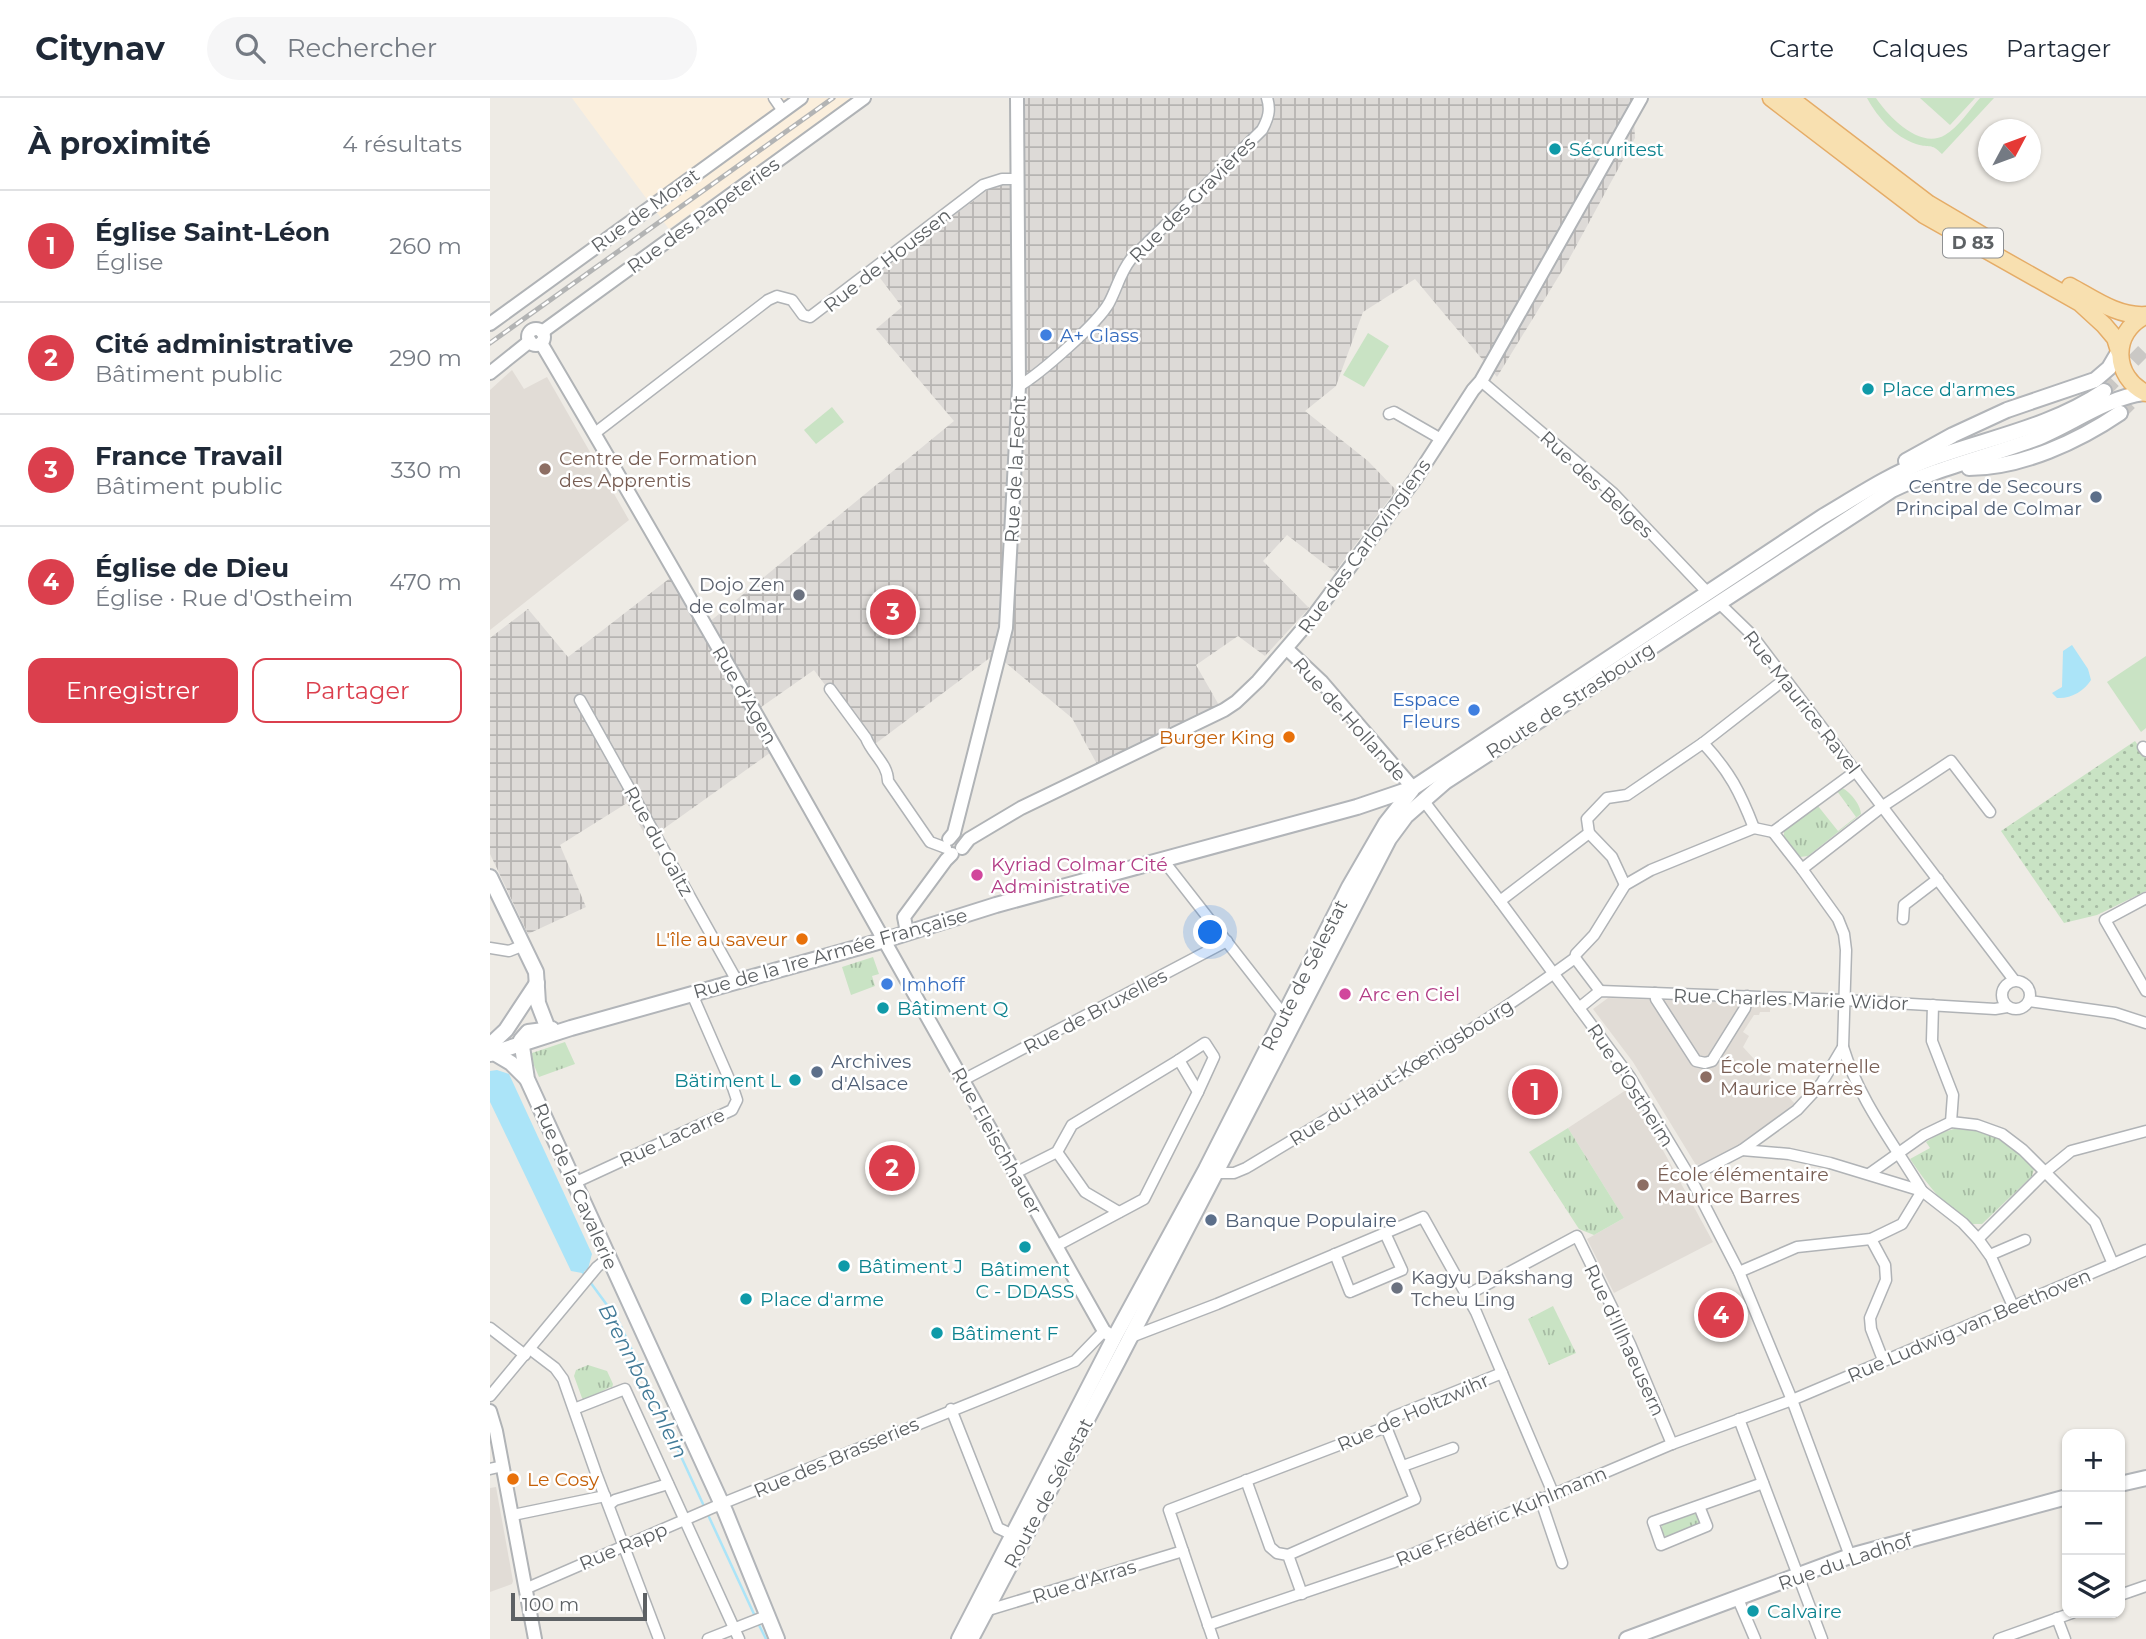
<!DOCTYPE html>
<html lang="fr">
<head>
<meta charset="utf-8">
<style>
	body { margin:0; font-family:Montserrat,sans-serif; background:#f6f6f7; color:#1f2937 }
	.controls { position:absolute; right:21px; bottom:21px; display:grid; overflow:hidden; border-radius:14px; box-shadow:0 2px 5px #0004 }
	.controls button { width:63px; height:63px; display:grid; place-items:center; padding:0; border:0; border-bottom:2px solid #e0e1e3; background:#fff; color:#1f2937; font:35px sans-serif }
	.compass { position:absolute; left:1488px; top:21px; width:63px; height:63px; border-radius:50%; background:#fff; box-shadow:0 2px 5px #0004; rotate:49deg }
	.scale { position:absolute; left:21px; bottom:18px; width:136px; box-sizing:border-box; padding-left:7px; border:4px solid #5d6164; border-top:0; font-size:19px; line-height:24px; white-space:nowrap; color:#5d6164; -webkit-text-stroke:5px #fff; paint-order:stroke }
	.you { position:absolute; left:721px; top:835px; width:24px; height:24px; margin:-18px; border:5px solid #fff; border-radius:50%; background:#1a73e8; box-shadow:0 0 0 10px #1a73e833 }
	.badge { display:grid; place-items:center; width:46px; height:46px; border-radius:50%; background:#db3f4d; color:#fff; font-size:23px; font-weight:700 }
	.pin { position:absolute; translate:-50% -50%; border:4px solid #fff; box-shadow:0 2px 7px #0006 }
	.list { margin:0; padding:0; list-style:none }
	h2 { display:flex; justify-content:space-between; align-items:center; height:91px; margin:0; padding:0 28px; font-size:30px }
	h2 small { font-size:23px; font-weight:400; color:#747a83 }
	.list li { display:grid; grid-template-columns:46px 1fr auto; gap:21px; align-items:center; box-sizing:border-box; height:112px; padding:0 28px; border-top:2px solid #e0e1e3 }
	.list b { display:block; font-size:26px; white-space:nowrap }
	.list p { margin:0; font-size:23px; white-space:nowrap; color:#747a83 }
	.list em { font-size:23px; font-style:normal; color:#747a83 }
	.actions { display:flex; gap:14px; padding:21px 28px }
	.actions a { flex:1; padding:16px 0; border:2px solid #db3f4d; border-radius:14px; text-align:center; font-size:24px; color:#db3f4d }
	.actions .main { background:#db3f4d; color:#fff }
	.icon { flex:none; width:38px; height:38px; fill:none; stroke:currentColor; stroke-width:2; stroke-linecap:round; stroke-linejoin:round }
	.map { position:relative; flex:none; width:1656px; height:1541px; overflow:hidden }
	header { display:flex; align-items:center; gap:42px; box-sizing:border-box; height:98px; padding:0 35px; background:#fff; border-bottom:2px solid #e0e1e3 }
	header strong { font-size:33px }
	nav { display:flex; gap:38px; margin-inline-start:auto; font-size:24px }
	.search { width:490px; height:63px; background:#f6f6f7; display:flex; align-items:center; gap:18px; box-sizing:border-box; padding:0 24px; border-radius:38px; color:#747a83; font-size:26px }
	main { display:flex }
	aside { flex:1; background:#fff }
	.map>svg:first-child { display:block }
</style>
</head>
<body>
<header>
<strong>Citynav</strong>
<div class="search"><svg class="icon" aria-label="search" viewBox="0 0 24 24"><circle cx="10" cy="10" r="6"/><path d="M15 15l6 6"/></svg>Rechercher</div>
<nav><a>Carte</a><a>Calques</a><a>Partager</a></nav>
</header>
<main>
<aside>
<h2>À proximité<small>4 résultats</small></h2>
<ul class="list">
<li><span class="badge">1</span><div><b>Église Saint-Léon</b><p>Église</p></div><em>260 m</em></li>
<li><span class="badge">2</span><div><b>Cité administrative</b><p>Bâtiment public</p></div><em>290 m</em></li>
<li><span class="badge">3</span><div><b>France Travail</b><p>Bâtiment public</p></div><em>330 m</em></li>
<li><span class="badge">4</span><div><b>Église de Dieu</b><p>Église · Rue d'Ostheim</p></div><em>470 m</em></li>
</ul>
<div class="actions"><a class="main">Enregistrer</a><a>Partager</a></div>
</aside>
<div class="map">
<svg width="1656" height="1541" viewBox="0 0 1656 1541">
	<defs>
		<pattern id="industrial-grid" width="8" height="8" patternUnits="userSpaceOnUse" patternTransform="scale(1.75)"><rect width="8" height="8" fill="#dddad7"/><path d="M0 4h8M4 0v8" fill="none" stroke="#b6b4b2"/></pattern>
		<pattern id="grass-tufts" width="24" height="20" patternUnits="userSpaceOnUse" patternTransform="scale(1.75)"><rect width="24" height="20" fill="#c9e3c4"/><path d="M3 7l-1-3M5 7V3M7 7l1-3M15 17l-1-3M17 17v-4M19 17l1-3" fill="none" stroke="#a6bba3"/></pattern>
		<pattern id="garden-dots" width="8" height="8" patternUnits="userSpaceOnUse" patternTransform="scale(1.75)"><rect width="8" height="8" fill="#c9e3c4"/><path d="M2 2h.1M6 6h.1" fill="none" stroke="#a6bba3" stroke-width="1.8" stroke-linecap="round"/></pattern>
	</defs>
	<rect width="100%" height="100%" fill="#eeebe5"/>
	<path fill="#fbefdd" d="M82,0H362L179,131Z"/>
	<path fill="url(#industrial-grid)" d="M521,0H1143L1145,40L1078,163L1007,279L925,181L873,214L846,288L815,313L878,363L906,392L845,474L797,437L773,463L819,510L775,558L748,538L706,567L730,609L609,670L582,620L505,556L381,649L324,572L267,612L284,652L158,742L137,705L70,747L96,809L38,836L0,756V540L38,511L78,559L180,480L212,530L464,323L386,231L412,209L387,176L520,75Z"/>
	<g fill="#e1dcd6">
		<path d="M22,272L34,291L57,279L139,422L0,532V292Z"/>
		<path d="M1118,900L1280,906V914H1270L1269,917H1264L1253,934L1259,938L1253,949L1306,1007L1287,1022L1222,1064L1206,1067L1143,964L1103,911Z"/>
		<path d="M1136,992L1169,1045L1223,1144L1124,1195L1097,1141L1134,1120L1078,1030Z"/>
		<path d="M6,1389L23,1483L22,1486L0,1494V1390Z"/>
	</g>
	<g fill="url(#grass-tufts)" fill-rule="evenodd">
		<path d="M1350,689C1359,692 1371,707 1371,716L1318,758L1310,759L1294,739V731ZM1347,693L1366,719L1348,733L1328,708Z"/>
		<path d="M383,859L389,876L382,878L385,888L361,897L352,869Z"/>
		<path d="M75,944L85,966L49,979L40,958L42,955Z"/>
		<path d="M1078,1030L1134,1120L1104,1137L1089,1131L1039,1054Z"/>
		<path d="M1464,1031C1498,1031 1523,1043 1544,1071L1542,1078L1492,1126H1481C1455,1110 1437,1086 1420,1061L1440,1050L1436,1044L1450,1035Z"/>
		<path d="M1063,1208L1086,1255L1059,1267L1038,1221Z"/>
		<path d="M98,1267L117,1273L123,1286L122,1290L120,1289L95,1302L92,1300L84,1278L86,1272Z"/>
		<path d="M1204,1415L1209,1419V1427L1178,1439L1171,1436L1172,1426Z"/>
	</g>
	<path fill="url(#garden-dots)" d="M1645,643L1656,658V793L1607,817L1574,825L1511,733Z"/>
	<g fill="#c9e3c4">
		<path d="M1377,0H1386C1398,18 1430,52 1455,37C1468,30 1480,11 1490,0H1504L1452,56C1440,44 1441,51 1426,46C1405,39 1388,20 1377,0Z"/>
		<path d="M1430,0H1485L1460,27Z"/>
		<path d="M878,235L899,248L874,289L853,277Z"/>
		<path d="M342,309L354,324L326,346L314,332Z"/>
		<path d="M1656,558V630L1651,634L1617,584Z"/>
	</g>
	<g fill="#abe4f8">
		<path d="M1582,547L1598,571L1601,582C1594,593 1581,601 1567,600L1562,595L1572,589L1573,553Z"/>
		<path d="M7,972L19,976L102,1156L98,1171L92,1175L81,1173L0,1004V973Z"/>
	</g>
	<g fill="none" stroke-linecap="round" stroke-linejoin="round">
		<g stroke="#abe4f8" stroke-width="2.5">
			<path d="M92,1173L128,1222L213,1406"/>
			<path d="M219,1419L264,1516"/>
			<path d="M269,1527L276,1541"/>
		</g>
		<g stroke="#cac8c5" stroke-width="14" stroke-dasharray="14 7" stroke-linecap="butt">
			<path d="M1614,293L1656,250"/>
			<path d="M1630,315L1654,291"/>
		</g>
		<g stroke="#b0b3b6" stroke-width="13">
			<g id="minor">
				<path d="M284,0L293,13"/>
				<path d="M991,283L1123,395L1218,495"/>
				<path d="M529,288C550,276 608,225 619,205C627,190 630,175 641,161L772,32C778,21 781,12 777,0"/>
				<path d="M899,316L904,314L951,341"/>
				<path d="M105,335L278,202L287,198L302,202L313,217L320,219L493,87L512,81H527"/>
				<path d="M1228,504L1261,536L1524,882"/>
				<path d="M340,591L376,640C382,656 398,666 398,683L440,744L456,750"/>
				<path d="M90,602L247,883"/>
				<path d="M1213,645C1240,674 1250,694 1264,730"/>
				<path d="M1653,649L1656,653"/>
				<path d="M1366,673L1283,734L1312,771L1393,708L1461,663L1500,714"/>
				<path d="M933,702L1010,803L1140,979L1200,1079L1249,1174L1302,1302L1360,1458"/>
				<path d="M1099,735L1122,759L1135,787"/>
				<path d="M673,762L794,917"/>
				<path d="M1656,800L1615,822L1656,893"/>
				<path d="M1010,803L1099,735L1097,721L1117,700L1137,697L1213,645L1295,581"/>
				<path d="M1413,821L1414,807L1448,781"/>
				<path d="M0,850L19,853L34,847"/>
				<path d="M1085,860L1110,893"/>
				<circle cx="1526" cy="897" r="14"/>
				<path d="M1165,895L1166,901L1206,963L1215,965L1222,963L1255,910L1257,898"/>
				<path d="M1539,903L1625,915L1656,925"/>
				<path d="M1443,907L1442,943L1463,997L1461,1024L1487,1027L1512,1036L1533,1052L1605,1124L1623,1166"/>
				<path d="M1089,910L1110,893L1354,902L1505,911L1517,909"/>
				<path d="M689,962L715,945L724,959L708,994"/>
				<path d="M473,982L737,843"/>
				<path d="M1252,1052L1299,1056L1340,1065L1432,1093L1473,1125L1488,1141L1501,1159L1523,1208"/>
				<path d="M567,1054L595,1094L629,1114"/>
				<path d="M525,1075L567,1054L582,1027L689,962L708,994L654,1101L566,1148"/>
				<path d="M726,1075H744L756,1070C867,1003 980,937 1085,860L1086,856L1104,837L1135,787L1161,772L1264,730L1283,734"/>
				<path d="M1379,1076L1434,1037L1461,1024"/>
				<path d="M1200,1079L1252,1052L1307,1012L1331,986L1353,949L1356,852L1354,836L1348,821L1312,771"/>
				<path d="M84,1085L242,1012L247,1002L243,990L202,896"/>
				<path d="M1381,1141L1395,1167L1396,1182L1380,1220L1381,1231L1393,1262"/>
				<path d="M1488,1141L1554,1075L1581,1053L1656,1033"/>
				<path d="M845,1156L860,1194L912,1172L895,1135"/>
				<path d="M1500,1157L1535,1142"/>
				<path d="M1249,1174L1307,1149L1381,1141L1412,1126L1432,1093C1404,1046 1369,1002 1353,949"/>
				<path d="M977,1197L1087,1138L1140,1246L1182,1346"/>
				<path d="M0,1230L35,1257"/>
				<path d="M641,1239L727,1206L933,1119L986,1214L1063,1395"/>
				<path d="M40,1251L65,1270L73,1281L106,1375L169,1541"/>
				<path d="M0,1298L107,1169L118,1160"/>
				<path d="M84,1311L135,1291L249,1541"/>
				<path d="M461,1311L508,1430L523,1437"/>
				<path d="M1249,1321L1332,1541"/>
				<path d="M913,1368L963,1350"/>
				<path d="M0,1371L13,1368"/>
				<path d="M756,1382L780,1449L787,1455L798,1457L812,1496"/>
				<path d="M1050,1400L1072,1465"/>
				<path d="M119,1407L125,1402L178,1386"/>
				<path d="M1209,1408L1217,1428L1171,1447L1163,1424L1273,1385"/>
				<path d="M23,1417L115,1398"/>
				<path d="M798,1457L925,1401L896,1329"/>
				<path d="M35,1491L231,1406L585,1263L614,1233"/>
				<path d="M1630,1497L1656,1488"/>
				<path d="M1248,1501L1265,1541"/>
				<path d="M495,1513L693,1453"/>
				<path d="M1567,1520L1575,1541"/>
				<path d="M718,1527L904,1464L1182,1346L1302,1302L1656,1152"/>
				<path d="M218,1541L276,1518"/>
				<path d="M723,1541L679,1412L896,1329L903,1319L1012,1275"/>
				<path d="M1509,1541L1582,1515"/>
			</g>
		</g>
		<g stroke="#b0b3b6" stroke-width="16">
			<g id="tertiary">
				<path d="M0,226L311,0"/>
				<circle cx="46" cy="239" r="8"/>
				<path d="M52,234L374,0"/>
				<path d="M51,245C244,571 427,902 614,1233L624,1240"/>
				<path d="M0,275L40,243"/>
				<path d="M797,551L831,583L923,690"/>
				<path d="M459,741L464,735L516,530L529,288L527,0"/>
				<path d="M472,750L479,741L531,710L734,612L746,604L768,583L822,520L926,380L983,292L991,283L1151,0"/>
				<path d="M417,834L414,819L456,762L462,756"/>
				<path d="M0,1313L6,1333L45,1541"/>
			</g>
		</g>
		<g stroke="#b2b5b9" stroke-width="18">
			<g id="secondary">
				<path d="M1416,363L1463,337L1517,312L1605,282L1619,270L1629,253"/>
				<path d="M1479,370C1531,370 1589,343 1630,315"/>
				<path d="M0,779L46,874L48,905L58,931"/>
				<path d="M62,931L38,934L31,942L37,981L235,1413L287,1541"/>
				<path d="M0,947L16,932L47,885"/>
				<path d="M4,955L21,965L36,980"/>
				<path d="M0,956L81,930L395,842L506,807L867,709L923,690L1332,419C1366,399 1399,377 1435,363C1496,340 1559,330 1614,293"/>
				<path d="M1630,1386L1656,1380"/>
				<path d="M469,1541L624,1240L716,1071L859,789L896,725L922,692"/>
				<path d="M481,1541L628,1263L899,741L916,718L955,684L1402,392C1447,370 1497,359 1545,341C1581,327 1615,300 1654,295"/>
				<path d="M1137,1541L1360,1458L1577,1399"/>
			</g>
		</g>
		<g stroke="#e5ac67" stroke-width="19">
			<g id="primary">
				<path d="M1281,0L1434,117L1590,205L1614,227L1625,240L1629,253"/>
				<path d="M1300,0L1439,106L1500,142"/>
				<path d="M1580,188C1604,201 1628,219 1656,217"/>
				<path d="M1655,218C1621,235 1623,279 1656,295"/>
			</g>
		</g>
		<use href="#minor" stroke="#fff" stroke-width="10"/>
		<use href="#tertiary" stroke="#fff" stroke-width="12"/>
		<use href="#secondary" stroke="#fff" stroke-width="14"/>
		<use href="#primary" stroke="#f8e0b0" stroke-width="16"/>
		<g stroke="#b3b4b4" stroke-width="5">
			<path id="rail" d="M0,245L343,0"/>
		</g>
		<use href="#rail" stroke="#fff" stroke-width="2.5" stroke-dasharray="8" stroke-linecap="butt"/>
	</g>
	<g fill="#0f9aa8" stroke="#fff" stroke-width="2.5">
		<circle cx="1065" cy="51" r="7"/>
		<circle cx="1378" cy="291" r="7"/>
		<circle cx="393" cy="910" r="7"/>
		<circle cx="305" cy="982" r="7"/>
		<circle cx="535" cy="1149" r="7"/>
		<circle cx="354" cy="1168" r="7"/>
		<circle cx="256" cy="1201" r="7"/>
		<circle cx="447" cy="1235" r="7"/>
		<circle cx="1263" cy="1513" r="7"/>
	</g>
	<g fill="#3f7fe0" stroke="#fff" stroke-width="2.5">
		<circle cx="556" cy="237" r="7"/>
		<circle cx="984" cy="612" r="7"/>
		<circle cx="397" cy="886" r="7"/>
	</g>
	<g fill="#8d6e63" stroke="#fff" stroke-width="2.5">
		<circle cx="55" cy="371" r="7"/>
		<circle cx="1216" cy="979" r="7"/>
		<circle cx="1153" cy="1087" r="7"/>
	</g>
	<g fill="#5c6f8a" stroke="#fff" stroke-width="2.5">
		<circle cx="1606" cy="399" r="7"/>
		<circle cx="327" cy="974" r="7"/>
		<circle cx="721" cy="1122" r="7"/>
	</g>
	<g fill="#6b7280" stroke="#fff" stroke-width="2.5">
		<circle cx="309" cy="497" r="7"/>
		<circle cx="907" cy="1190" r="7"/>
	</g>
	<g fill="#e8710a" stroke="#fff" stroke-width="2.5">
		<circle cx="799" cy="639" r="7"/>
		<circle cx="312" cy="841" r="7"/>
		<circle cx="23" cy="1381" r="7"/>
	</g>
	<g fill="#d1479c" stroke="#fff" stroke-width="2.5">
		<circle cx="487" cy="777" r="7"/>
		<circle cx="855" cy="896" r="7"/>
	</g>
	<g text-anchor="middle" stroke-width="5" stroke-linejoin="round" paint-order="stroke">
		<rect fill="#fff" stroke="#8e9092" stroke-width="2" x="1453" y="130.5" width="60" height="29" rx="5"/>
		<g font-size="18" font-weight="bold" fill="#5d6164">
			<text x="1483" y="151">D 83</text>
		</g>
		<g font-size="19" fill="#0d838f" stroke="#fff" text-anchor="start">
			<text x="1079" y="58">Sécuritest</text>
			<text x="1392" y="298">Place d'armes</text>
			<text x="407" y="917">Bâtiment Q</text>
			<text x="291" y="989" text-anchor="end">Bätiment L</text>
			<text x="368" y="1175">Bâtiment J</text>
			<text x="535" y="1178" text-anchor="middle">Bâtiment<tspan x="535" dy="22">C - DDASS</tspan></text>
			<text x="270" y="1208">Place d'arme</text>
			<text x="461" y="1242">Bâtiment F</text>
			<text x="1277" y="1520">Calvaire</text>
		</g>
		<g font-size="19" fill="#5d6164" stroke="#fff">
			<text transform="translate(702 101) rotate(-45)" y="7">Rue des Gravières</text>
			<text transform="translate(155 112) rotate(-36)" y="7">Rue de Morat</text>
			<text transform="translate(213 117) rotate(-36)" y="7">Rue des Papeteries</text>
			<text transform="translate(397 162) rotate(-38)" y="7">Rue de Houssen</text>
			<text transform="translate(525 371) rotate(-87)" y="7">Rue de la Fecht</text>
			<text transform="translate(1107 386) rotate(43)" y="7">Rue des Belges</text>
			<text transform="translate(874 448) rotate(-54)" y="7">Rue des Carlovingiens</text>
			<text transform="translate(255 597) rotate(60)" y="7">Rue d'Agen</text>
			<text transform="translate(1080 602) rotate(-33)" y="7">Route de Strasbourg</text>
			<text transform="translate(1312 604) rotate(52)" y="7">Rue Maurice Ravel</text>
			<text transform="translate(860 621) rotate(48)" y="7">Rue de Hollande</text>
			<text transform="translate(169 743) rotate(61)" y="7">Rue du Galtz</text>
			<text transform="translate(340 855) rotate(-16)" y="7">Rue de la 1re Armée Française</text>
			<text transform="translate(814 877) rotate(-63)" y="7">Route de Sélestat</text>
			<text transform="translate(1301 901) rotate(2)" y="7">Rue Charles Marie Widor</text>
			<text transform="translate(605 913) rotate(-28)" y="7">Rue de Bruxelles</text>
			<text transform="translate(911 974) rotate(-32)" y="7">Rue du Haut-Kœnigsbourg</text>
			<text transform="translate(1141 987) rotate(57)" y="7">Rue d'Ostheim</text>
			<text transform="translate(182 1039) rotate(-25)" y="7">Rue Lacarre</text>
			<text transform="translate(507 1043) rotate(61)" y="7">Rue Fleischhauer</text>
			<text transform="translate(86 1088) rotate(66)" y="7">Rue de la Cavalerie</text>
			<text transform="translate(1479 1227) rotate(-23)" y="7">Rue Ludwig van Beethoven</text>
			<text transform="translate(1135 1242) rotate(65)" y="7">Rue d'Illhaeusern</text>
			<text transform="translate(923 1314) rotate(-24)" y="7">Rue de Holtzwihr</text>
			<text transform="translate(346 1359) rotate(-23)" y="7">Rue des Brasseries</text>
			<text transform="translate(558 1395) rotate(-62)" y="7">Route de Sélestat</text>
			<text transform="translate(1011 1418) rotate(-23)" y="7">Rue Frédéric Kuhlmann</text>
			<text transform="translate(133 1448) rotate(-23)" y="7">Rue Rapp</text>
			<text transform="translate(1355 1463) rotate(-19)" y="7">Rue du Ladhof</text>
			<text transform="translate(594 1483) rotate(-17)" y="7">Rue d'Arras</text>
		</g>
		<g font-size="19" fill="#366cbe" stroke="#fff" text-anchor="start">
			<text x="570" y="244">A+ Glass</text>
			<text x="970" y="608" text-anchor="end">Espace<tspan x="970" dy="22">Fleurs</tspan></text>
			<text x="411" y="893">Imhoff</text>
		</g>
		<g font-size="19" fill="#785e54" stroke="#fff" text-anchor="start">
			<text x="69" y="367">Centre de Formation<tspan x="69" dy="22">des Apprentis</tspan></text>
			<text x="1230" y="975">École maternelle<tspan x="1230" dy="22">Maurice Barrès</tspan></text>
			<text x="1167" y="1083">École élémentaire<tspan x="1167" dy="22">Maurice Barres</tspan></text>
		</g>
		<g font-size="19" fill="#4e5e75" stroke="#fff" text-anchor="start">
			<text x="1592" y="395" text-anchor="end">Centre de Secours<tspan x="1592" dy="22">Principal de Colmar</tspan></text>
			<text x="341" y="970">Archives<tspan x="341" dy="22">d'Alsace</tspan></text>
			<text x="735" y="1129">Banque Populaire</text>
		</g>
		<g font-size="19" fill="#5b616d" stroke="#fff" text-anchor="end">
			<text x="295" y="493">Dojo Zen<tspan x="295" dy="22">de colmar</tspan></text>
			<text x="921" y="1186" text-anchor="start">Kagyu Dakshang<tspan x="921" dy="22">Tcheu Ling</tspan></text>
		</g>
		<g font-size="19" fill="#c56008" stroke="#fff" text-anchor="end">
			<text x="785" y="646">Burger King</text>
			<text x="298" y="848">L'île au saveur</text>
			<text x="37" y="1388" text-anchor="start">Le Cosy</text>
		</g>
		<g font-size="19" fill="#b23c85" stroke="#fff" text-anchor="start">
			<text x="501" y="773">Kyriad Colmar Cité<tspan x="501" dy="22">Administrative</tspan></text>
			<text x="869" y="903">Arc en Ciel</text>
		</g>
		<g font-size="21" font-style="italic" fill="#437b98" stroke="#fff">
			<text transform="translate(153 1283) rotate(63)" y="7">Brennbaechlein</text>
		</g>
	</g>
</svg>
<div class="controls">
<button>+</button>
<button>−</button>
<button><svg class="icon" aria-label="layers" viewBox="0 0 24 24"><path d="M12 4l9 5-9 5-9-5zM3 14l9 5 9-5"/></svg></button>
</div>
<svg class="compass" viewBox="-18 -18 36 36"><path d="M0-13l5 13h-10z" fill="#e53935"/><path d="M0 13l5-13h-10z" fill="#747a83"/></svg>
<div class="scale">100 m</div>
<div class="you"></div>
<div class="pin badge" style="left:1045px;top:994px">1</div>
<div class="pin badge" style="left:402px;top:1070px">2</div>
<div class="pin badge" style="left:403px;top:514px">3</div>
<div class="pin badge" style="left:1231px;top:1217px">4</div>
</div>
</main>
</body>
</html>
